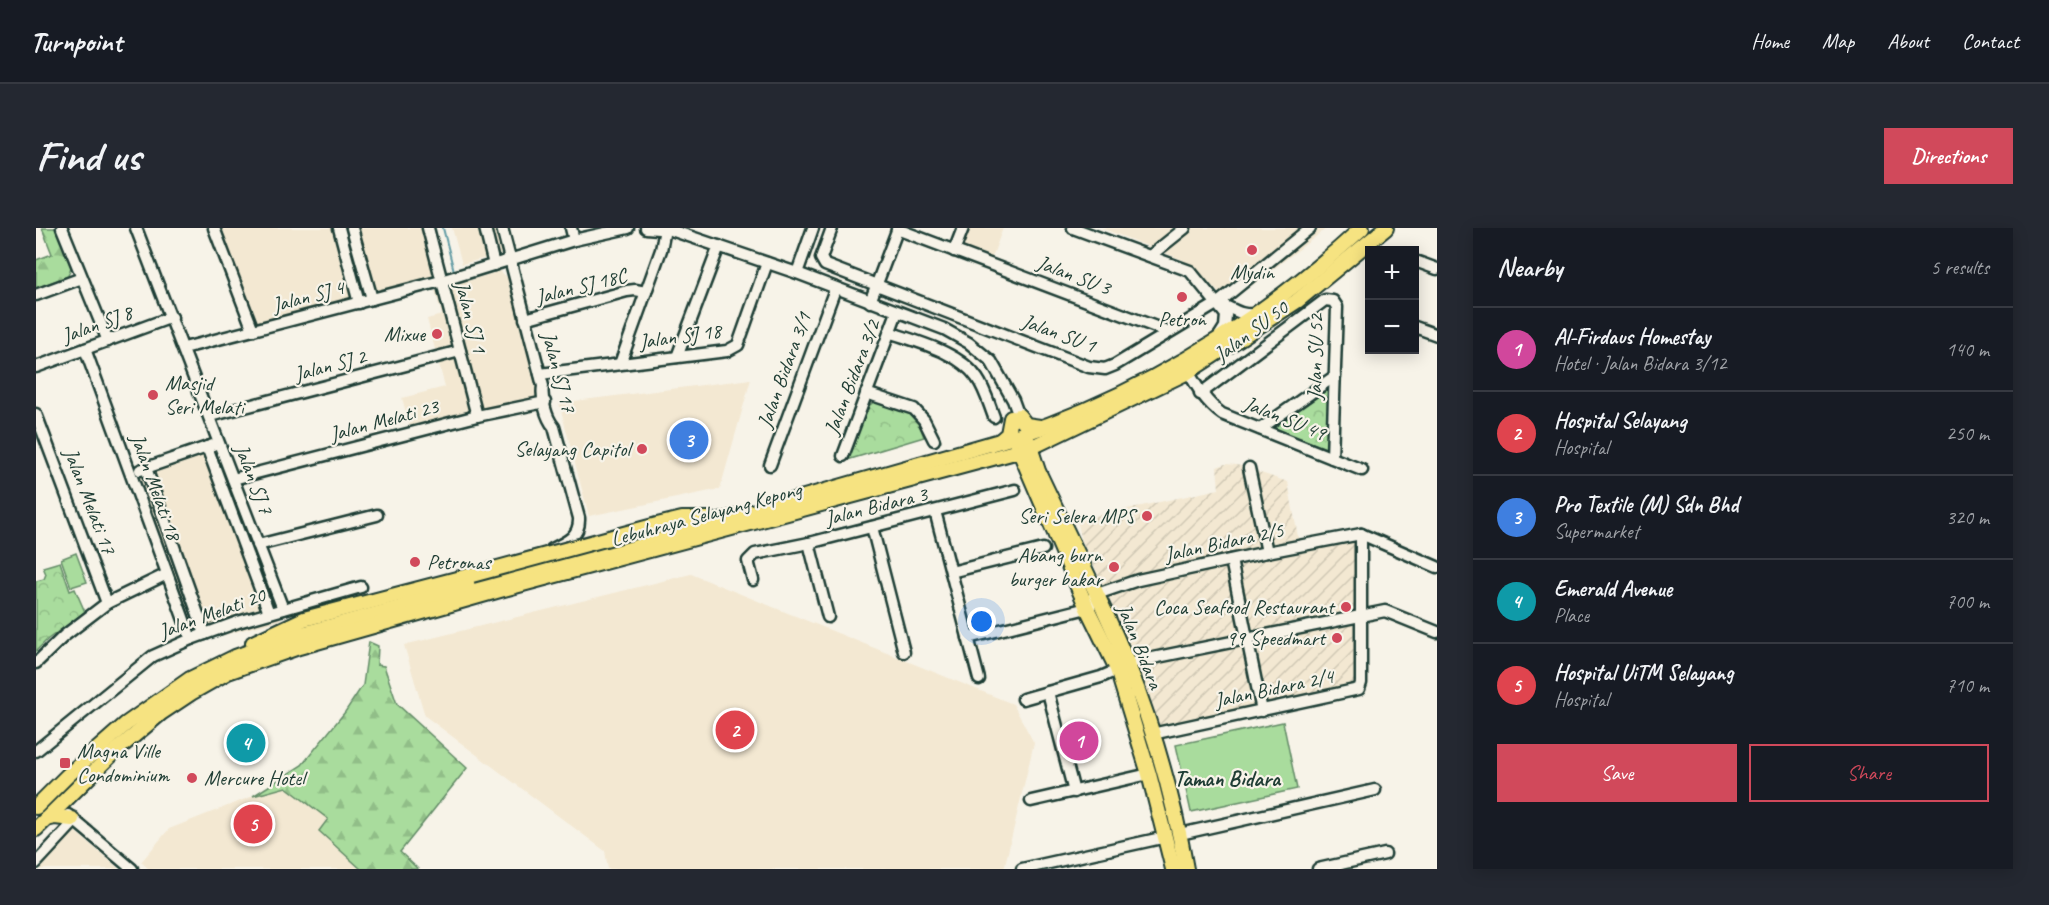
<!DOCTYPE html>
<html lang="en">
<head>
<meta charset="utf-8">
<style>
	body { margin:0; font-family:Caveat,sans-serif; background:#242831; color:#f1f3f6 }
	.controls { position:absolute; right:18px; top:18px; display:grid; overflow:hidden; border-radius:0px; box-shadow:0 3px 15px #0003 }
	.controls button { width:54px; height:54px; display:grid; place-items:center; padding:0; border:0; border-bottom:2px solid #363941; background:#171b24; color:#f1f3f6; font:30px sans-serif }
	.you { position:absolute; left:946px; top:394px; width:21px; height:21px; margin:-15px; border:4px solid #fff; border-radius:50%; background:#1a73e8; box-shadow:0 0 0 9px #1a73e833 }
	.badge { display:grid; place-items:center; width:39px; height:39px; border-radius:50%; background:#d1495b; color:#fff; font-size:20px; font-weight:700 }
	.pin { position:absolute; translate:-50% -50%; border:3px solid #fff; box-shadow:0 2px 6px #0006 }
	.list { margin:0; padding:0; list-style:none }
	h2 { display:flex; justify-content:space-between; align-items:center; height:78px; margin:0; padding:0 24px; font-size:26px }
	h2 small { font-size:20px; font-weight:400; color:#9ea1a6 }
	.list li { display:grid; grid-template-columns:39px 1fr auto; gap:18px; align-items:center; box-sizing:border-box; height:84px; padding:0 24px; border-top:2px solid #363941 }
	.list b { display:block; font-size:22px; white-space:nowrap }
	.list p { margin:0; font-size:20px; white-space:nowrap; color:#9ea1a6 }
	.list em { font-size:20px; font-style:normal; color:#9ea1a6 }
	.actions { display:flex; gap:12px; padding:18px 24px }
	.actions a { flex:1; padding:14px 0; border:2px solid #d1495b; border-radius:0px; text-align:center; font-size:21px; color:#d1495b }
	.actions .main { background:#d1495b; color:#fff }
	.map { position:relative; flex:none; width:1401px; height:641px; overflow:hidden; border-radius:0px }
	header { display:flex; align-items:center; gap:36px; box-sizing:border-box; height:84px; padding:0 30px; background:#171b24; border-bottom:2px solid #363941 }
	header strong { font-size:28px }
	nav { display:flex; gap:33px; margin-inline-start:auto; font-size:21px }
	.intro { display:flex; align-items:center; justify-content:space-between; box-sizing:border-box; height:144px; padding:0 36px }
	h1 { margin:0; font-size:42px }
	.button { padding:15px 27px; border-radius:0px; background:#d1495b; color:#fff; font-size:21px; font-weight:700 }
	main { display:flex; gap:36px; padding:0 36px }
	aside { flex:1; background:#171b24; border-radius:0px; box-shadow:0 3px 15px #0003 }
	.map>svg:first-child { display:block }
</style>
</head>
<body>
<header>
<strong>Turnpoint</strong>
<nav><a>Home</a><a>Map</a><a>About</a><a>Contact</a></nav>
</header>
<div class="intro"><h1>Find us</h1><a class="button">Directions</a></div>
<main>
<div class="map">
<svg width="1401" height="641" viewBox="0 0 1401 641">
	<defs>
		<pattern id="industrial-furrows" width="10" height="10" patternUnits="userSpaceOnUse" patternTransform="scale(1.5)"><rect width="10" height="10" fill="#f3e8d2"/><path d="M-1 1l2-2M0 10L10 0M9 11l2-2" fill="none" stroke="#d0c8b5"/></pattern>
		<pattern id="forest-firs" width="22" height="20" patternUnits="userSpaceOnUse" patternTransform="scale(1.5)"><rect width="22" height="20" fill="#a9dc9d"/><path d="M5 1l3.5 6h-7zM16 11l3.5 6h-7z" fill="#91be88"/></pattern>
		<pattern id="park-crowns" width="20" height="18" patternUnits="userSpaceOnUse" patternTransform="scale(1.5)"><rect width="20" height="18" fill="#a9dc9d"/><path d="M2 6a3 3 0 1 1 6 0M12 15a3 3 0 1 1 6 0" fill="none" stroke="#91be88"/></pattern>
	</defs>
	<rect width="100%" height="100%" fill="#f7f3e8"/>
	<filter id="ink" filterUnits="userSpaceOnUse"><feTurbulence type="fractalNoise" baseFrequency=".0167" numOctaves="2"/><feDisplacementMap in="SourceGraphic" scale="12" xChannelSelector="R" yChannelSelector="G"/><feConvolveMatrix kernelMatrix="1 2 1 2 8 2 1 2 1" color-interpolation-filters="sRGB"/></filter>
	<g filter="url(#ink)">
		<g fill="#f3e8d2">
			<path d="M183,0H386L400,50L219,97Z"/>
			<path d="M416,0H472L478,23L426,36Z"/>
			<path d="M931,0H967L955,32L924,20Z"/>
			<path d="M1065,0H1291L1197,72L1184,66L1163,44L1147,32Z"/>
			<path d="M464,43L472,50L503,171L374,199L366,170L409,159L391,91L406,87L399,63Z"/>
			<path d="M715,151L684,261L553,288L523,175Z"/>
			<path d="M181,223L245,392L161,414L101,250Z"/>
			<path d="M655,346L977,476L998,515L968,641H572L569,623L389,488L368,417Z"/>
			<path d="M250,559L292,591L283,603L325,641H113L105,634L133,601L217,568Z"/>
			<path d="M36,601L82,640L81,641H0Z"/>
		</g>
		<path fill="url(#industrial-furrows)" d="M1189,236L1201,237L1252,254L1264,320L1323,310L1320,459L1121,502L1071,365L1046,313L1041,292L1183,261L1181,239Z"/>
		<g fill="#a9dc9d" stroke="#648c68" stroke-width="1.5">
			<path d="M40,325L51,354L35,359L25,331Z"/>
			<path d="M1247,494L1261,561L1155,584L1140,517Z"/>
		</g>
		<g fill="url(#forest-firs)" stroke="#648c68" stroke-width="1.5">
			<path d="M6,0H21L35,39L32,48L0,60V32L16,26Z"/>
			<path d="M333,414L342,418L341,437L348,438L361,476L431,540L364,624L382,641H325L283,603L292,591L250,559L217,568L266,537L309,484L327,457Z"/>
		</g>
		<g fill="url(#park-crowns)" stroke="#648c68" stroke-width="1.5">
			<path d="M1294,160L1290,220L1236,200Z"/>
			<path d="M841,172L875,185L881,190L888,209L811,232L831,179Z"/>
			<path d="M24,334L34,363L39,361L49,384L12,411L0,423V353L8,351L10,346L7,339Z"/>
		</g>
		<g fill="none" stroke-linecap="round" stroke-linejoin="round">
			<path stroke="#639ca5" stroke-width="2" d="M407,0L418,43"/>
			<g stroke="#1f3d34" stroke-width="15">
				<g id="minor">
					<path d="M26,0L72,113"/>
					<path d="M100,0L247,381"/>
					<path d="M178,0L217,102"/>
					<path d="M303,0L323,75"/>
					<path d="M316,0L336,71"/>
					<path d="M392,0L441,188"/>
					<path d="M449,0L458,37"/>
					<path d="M466,0L507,158C505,170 510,190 518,199L543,290C544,308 531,314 516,321"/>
					<path d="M535,0L538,12"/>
					<path d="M610,0L635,2L761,45L908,101L933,115L955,133L977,172L985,194"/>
					<path d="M796,0L785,30L789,37L1053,139L1069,141L1079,137L1182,75L1274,0"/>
					<path d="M1037,0L1154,43L1190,87L1189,99L1182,110"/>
					<path d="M861,1L1133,104"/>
					<path d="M918,23L927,0"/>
					<path d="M1114,28L1149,0"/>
					<path d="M1382,34L1401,41"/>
					<path d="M761,45L777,0"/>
					<path d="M0,67L46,50"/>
					<path d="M834,74L862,0"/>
					<path d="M1182,75C1198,81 1203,88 1221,86"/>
					<path d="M489,91L591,63L599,62L610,64"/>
					<path d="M1379,99L1401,107"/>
					<path d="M853,104C881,114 924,124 941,150C949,161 953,176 958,189"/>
					<path d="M148,120L405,53L538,12L592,0"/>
					<path d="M49,121L155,411"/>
					<path d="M641,129L683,18"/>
					<path d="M584,136L625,22L629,1"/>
					<path d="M1149,138C1160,157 1168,173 1186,186L1326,242"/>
					<path d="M0,139L136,89"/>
					<path d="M504,146L691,123L702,117L731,35"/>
					<path d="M830,165L878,181L888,192L898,212"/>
					<path d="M1164,166L1289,72L1297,73L1301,79L1296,230"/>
					<path d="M0,186L71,375"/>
					<path d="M174,188L424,123"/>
					<path d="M1224,201L1299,148"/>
					<path d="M171,219L233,385"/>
					<path d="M807,228L861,84"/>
					<path d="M734,237L799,61"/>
					<path d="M110,240L169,406"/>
					<path d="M1213,240L1231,324"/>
					<path d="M104,242L177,217"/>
					<path d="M197,251L441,188L509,174"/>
					<path d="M899,283L943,451"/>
					<path d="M836,299L868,424"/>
					<path d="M1325,306L1401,339"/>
					<path d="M773,315L792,389"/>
					<path d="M222,317L341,287"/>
					<path d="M1195,332L1226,483"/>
					<path d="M915,344L1007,321"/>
					<path d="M717,352L712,333L719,326L773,315L979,262"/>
					<path d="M932,410L1051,380L1054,379L1058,367L1102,352L1231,324L1325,306"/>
					<path d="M0,435L28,408L71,375L131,346"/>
					<path d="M1012,464L1038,564"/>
					<path d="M987,471L1065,449L1102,433L1349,383L1401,404"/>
					<path d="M1116,506L1323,461L1325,455V306"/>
					<path d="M0,523L117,428L155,411L202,394L325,359"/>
					<path d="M995,573L1113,546"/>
					<path d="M32,587L96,641"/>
					<path d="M1144,606L1339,562"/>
					<path d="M0,635L39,593"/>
					<path d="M986,641L1130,609"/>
					<path d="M1282,641L1349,626"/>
				</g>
			</g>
			<g stroke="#1f3d34" stroke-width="18">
				<g id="major">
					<path d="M983,188L990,197L1004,199"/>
					<path d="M964,213L972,206L975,190"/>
					<path d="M992,213L1002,243C1032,307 1064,369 1091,434C1117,499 1138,572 1150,641"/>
					<path d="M981,217L1051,380L1081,441L1113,546L1137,641"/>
					<path d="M621,297L646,291H673"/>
					<path d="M217,415L268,391L436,347"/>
					<path d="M0,579L31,548L90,496L154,451L199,429L255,409L363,380L409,364L681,294L978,209C1108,166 1225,93 1326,0"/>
					<path d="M10,591L19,589L36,591"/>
					<path d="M0,601L76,526L125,485L155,465L192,444L263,419L464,362L994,220L1152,144L1261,73L1350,0"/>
				</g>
			</g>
			<use href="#minor" stroke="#f7f3e8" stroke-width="10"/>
			<use href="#major" stroke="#f6e381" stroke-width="14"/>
			<g stroke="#1f3d34" stroke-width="18" stroke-linecap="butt">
				<path id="major-bridge" d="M436,347L621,297"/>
			</g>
			<use href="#major-bridge" stroke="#f6e381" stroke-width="14"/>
		</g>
	</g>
	<g fill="#d1495b" stroke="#f7f3e8" stroke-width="2">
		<circle cx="1216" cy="22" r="6"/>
		<circle cx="1146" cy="69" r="6"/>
		<circle cx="401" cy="106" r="6"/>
		<circle cx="117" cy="167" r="6"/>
		<circle cx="606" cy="221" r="6"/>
		<circle cx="1111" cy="288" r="6"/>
		<circle cx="379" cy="334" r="6"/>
		<circle cx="1078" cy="339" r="6"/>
		<circle cx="1310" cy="379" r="6"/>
		<circle cx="1301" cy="410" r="6"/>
		<rect x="23" y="529" width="12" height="12" rx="3"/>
		<circle cx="156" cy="550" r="6"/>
	</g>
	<g text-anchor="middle" stroke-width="4.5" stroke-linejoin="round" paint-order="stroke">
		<g font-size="21" fill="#1f3d34" stroke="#f7f3e8" text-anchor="end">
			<text x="1216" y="51" text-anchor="middle">Mydin</text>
			<text x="1146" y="98" text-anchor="middle">Petron</text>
			<text x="389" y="113">Mixue</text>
			<text x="129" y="162" text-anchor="start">Masjid<tspan x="129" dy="24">Seri Melati</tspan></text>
			<text x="594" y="228">Selayang Capitol</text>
			<text x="1099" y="295">Seri Selera MPS</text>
			<text x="1066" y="334">Abang burn<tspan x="1066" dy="24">burger bakar</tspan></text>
			<text x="391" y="341" text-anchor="start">Petronas</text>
			<text x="1298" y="386">Coca Seafood Restaurant</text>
			<text x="1289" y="417">99 Speedmart</text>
			<text x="41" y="530" text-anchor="start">Magna Ville<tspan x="41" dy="24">Condominium</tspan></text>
			<text x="168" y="557" text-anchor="start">Mercure Hotel</text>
		</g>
		<g font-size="21" fill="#1f3d34" stroke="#f7f3e8">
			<text transform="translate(1038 47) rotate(21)" y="7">Jalan SU 3</text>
			<text transform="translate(545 58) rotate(-14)" y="7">Jalan SJ 18C</text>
			<text transform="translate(272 68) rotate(-15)" y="7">Jalan SJ 4</text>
			<text transform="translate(435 89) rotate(75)" y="7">Jalan SJ 1</text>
			<text transform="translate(61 96) rotate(-20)" y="7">Jalan SJ 8</text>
			<text transform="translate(1215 103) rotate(-37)" y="7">Jalan SU 50</text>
			<text transform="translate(1023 105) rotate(20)" y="7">Jalan SU 1</text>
			<text transform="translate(644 108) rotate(-8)" y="7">Jalan SJ 18</text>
			<text transform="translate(1279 129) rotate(-89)" y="7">Jalan SU 52</text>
			<text transform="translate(294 137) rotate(-15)" y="7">Jalan SJ 2</text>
			<text transform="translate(748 142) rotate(-70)" y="7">Jalan Bidara 3/1</text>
			<text transform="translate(523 144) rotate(75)" y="7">Jalan SJ 17</text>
			<text transform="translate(816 149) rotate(-69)" y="7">Jalan Bidara 3/2</text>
			<text transform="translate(1249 190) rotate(22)" y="7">Jalan SU 49</text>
			<text transform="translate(348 192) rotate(-15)" y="7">Jalan Melati 23</text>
			<text transform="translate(218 251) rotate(69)" y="7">Jalan SJ 7</text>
			<text transform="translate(120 259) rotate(70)" y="7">Jalan Melati 18</text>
			<text transform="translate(54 273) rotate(69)" y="7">Jalan Melati 17</text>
			<text transform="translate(840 278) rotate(-14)" y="7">Jalan Bidara 3</text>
			<text transform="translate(670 286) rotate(-15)" y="7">Lebuhraya Selayang Kepong</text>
			<text transform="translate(1188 314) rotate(-12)" y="7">Jalan Bidara 2/5</text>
			<text transform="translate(176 385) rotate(-20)" y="7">Jalan Melati 20</text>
			<text transform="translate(1104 418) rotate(68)" y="7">Jalan Bidara</text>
			<text transform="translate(1238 460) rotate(-12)" y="7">Jalan Bidara 2/4</text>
		</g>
		<g font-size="22" font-weight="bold" fill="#1f3d34" stroke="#f7f3e8">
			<text x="1191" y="558">Taman Bidara</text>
		</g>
	</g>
</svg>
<div class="controls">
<button>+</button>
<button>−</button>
</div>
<div class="you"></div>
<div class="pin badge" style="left:1043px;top:513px;background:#d1479c">1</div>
<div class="pin badge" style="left:699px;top:502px;background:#e0444e">2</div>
<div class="pin badge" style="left:653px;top:212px;background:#3f7fe0">3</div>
<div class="pin badge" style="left:210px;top:515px;background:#0f9aa8">4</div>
<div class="pin badge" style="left:217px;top:596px;background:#e0444e">5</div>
</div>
<aside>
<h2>Nearby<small>5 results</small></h2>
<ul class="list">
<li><span class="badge" style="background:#d1479c">1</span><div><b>Al-Firdaus Homestay</b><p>Hotel · Jalan Bidara 3/12</p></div><em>140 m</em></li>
<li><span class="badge" style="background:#e0444e">2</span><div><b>Hospital Selayang</b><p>Hospital</p></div><em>250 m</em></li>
<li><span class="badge" style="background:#3f7fe0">3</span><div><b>Pro Textile (M) Sdn Bhd</b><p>Supermarket</p></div><em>320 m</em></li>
<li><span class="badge" style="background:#0f9aa8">4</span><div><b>Emerald Avenue</b><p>Place</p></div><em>700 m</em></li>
<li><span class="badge" style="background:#e0444e">5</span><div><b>Hospital UiTM Selayang</b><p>Hospital</p></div><em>710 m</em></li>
</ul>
<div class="actions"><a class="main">Save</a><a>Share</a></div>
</aside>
</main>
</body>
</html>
